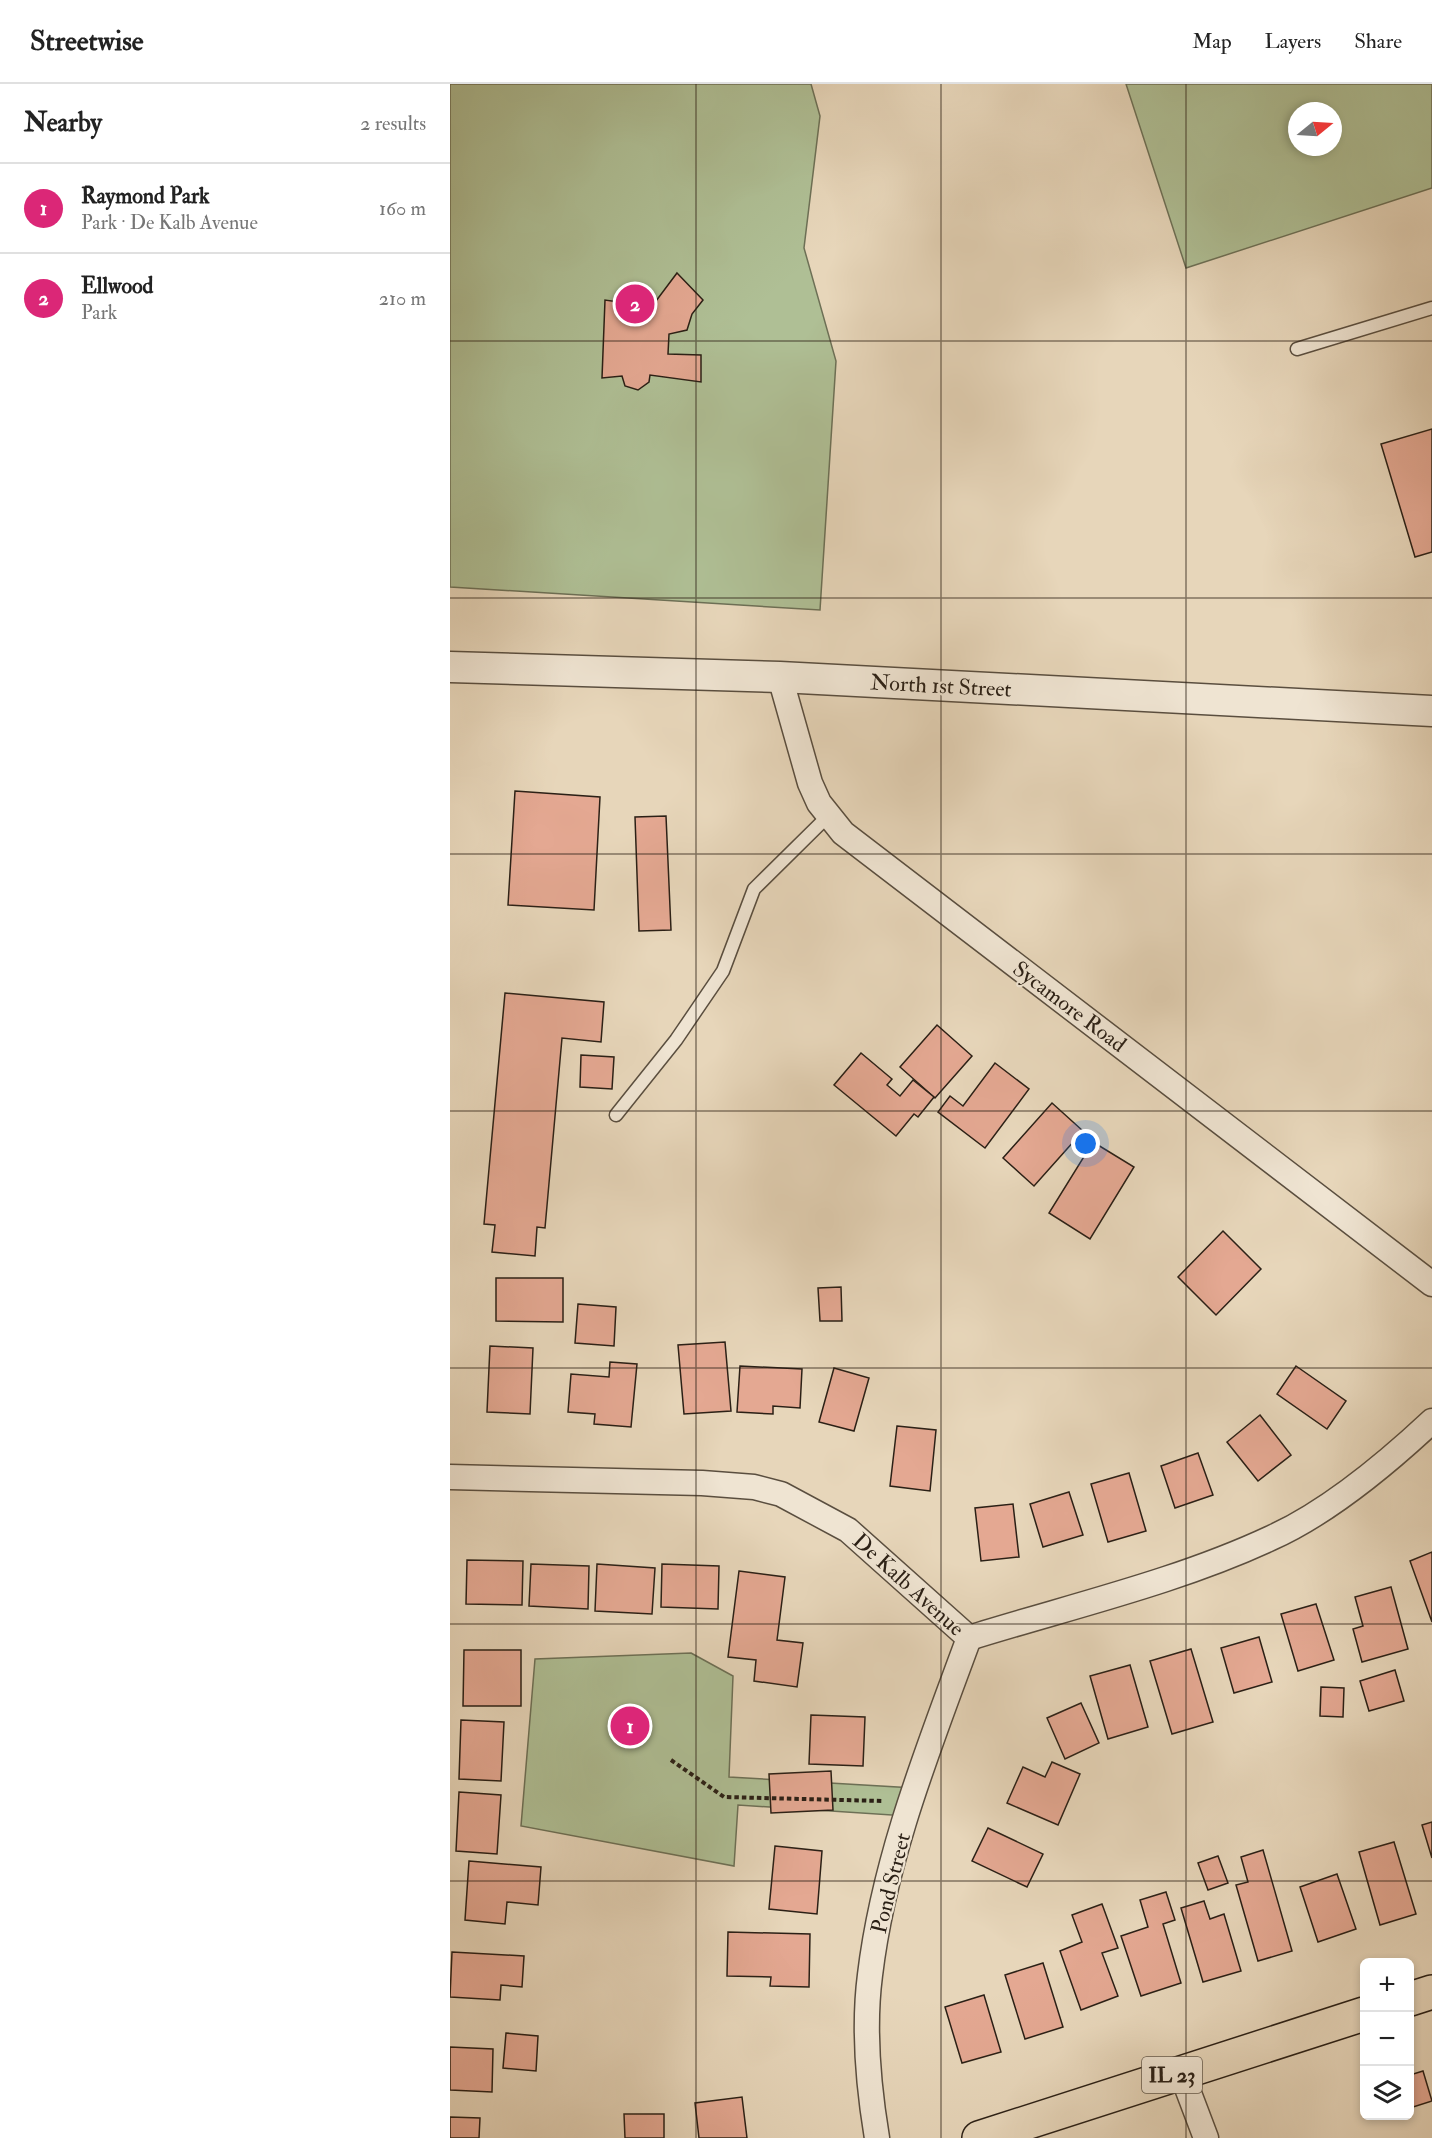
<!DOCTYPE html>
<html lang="en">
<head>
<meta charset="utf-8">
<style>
	body { margin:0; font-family:"IM FELL Double Pica",serif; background:#f6f6f6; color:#222 }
	.controls { position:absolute; right:18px; bottom:18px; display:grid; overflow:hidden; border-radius:9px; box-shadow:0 3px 9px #0003 }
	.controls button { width:54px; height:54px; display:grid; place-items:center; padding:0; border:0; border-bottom:2px solid #e0e0e0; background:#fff; color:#222; font:30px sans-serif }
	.compass { position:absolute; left:838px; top:18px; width:54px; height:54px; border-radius:50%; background:#fff; box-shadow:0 3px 9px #0003; rotate:72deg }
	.you { position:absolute; left:636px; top:1060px; width:21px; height:21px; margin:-15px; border:4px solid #fff; border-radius:50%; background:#1a73e8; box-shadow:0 0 0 9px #1a73e833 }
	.badge { display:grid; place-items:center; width:39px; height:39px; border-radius:50%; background:#db2777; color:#fff; font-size:20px; font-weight:700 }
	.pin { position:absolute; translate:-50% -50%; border:3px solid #fff; box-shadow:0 2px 6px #0006 }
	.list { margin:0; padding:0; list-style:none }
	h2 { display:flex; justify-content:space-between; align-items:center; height:78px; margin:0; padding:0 24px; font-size:26px }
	h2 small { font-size:20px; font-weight:400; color:#767676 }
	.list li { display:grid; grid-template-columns:39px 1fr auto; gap:18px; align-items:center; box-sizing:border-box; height:90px; padding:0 24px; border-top:2px solid #e0e0e0 }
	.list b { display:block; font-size:22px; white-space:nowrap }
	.list p { margin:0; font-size:20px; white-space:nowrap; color:#767676 }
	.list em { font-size:20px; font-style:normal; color:#767676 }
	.icon { flex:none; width:33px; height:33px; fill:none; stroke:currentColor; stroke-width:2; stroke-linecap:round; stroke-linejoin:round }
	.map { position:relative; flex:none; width:982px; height:2054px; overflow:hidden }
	header { display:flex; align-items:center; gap:36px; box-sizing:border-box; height:84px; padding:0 30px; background:#fff; border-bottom:2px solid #e0e0e0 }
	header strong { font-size:28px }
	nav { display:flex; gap:33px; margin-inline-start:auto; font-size:21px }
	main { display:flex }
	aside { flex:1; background:#fff }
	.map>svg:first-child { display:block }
</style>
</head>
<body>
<header>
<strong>Streetwise</strong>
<nav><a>Map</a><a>Layers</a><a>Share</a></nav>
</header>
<main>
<aside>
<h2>Nearby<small>2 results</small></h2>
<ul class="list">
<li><span class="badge">1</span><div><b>Raymond Park</b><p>Park · De Kalb Avenue</p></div><em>160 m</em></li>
<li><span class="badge">2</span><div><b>Ellwood</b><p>Park</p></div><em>210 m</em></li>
</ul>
</aside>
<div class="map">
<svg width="982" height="2054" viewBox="0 0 982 2054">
	<rect width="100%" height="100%" fill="#e7d6ba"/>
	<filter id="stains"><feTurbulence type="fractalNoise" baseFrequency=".00333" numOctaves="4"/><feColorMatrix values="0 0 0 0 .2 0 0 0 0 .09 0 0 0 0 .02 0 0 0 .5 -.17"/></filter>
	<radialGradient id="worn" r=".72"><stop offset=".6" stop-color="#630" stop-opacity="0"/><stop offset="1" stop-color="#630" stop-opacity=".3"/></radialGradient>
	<g fill="#afbf95" stroke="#6d7056" stroke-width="1.5" fill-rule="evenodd">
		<path d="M0,0H361L370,32L354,164L386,277L370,526L0,503Z"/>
		<path d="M676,0H982V104L736,184ZM847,27H883V63H847Z"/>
		<path d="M241,1569L283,1592L279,1693L464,1704L457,1732L288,1721L284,1782L71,1742L85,1575Z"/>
	</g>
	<g fill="#e4a892" stroke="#2b2016" stroke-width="1.5">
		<path d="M227,189L253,216L242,230L237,246L219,250L218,270L251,271V298L200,291L199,298L188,306L175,302L172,292L152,294L155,216L176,219L185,209L191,208L196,213L198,221H203Z"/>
		<path d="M982,345V468L965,473L931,360Z"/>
		<path d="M65,707L150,713L144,826L58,821Z"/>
		<path d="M216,732L221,846L189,847L185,733Z"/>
		<path d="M55,909L154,918L151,958L112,954L95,1144L87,1143L85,1172L42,1168L45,1141L34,1140Z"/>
		<path d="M487,941L522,972L485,1014L450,983Z"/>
		<path d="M411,969L442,995L437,1001L450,1012L463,996L484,1013L468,1033L464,1030L446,1052L384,1001Z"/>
		<path d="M131,971L164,973L162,1005L130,1003Z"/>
		<path d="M545,979L579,1005L535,1064L488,1028L500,1012L513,1022Z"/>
		<path d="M602,1019L633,1047L584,1102L553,1074Z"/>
		<path d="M643,1058L684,1083L640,1155L599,1129Z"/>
		<path d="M773,1147L811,1185L766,1231L728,1193Z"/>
		<path d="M46,1194H113V1238L46,1237Z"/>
		<path d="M391,1203L392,1237H370L368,1204Z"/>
		<path d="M128,1220L166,1223L164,1262L125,1259Z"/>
		<path d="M275,1258L281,1327L234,1330L228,1261Z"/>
		<path d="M40,1262L83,1264L80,1330L37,1328Z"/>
		<path d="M160,1278L187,1280L181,1343L144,1340L145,1330L118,1328L121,1290L159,1293Z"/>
		<path d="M290,1282L352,1285L350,1324L323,1322V1330L287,1328Z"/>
		<path d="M846,1282L896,1317L877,1345L827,1310Z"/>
		<path d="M384,1284L419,1294L404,1347L369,1338Z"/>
		<path d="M810,1331L841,1371L808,1397L777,1358Z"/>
		<path d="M447,1342L486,1346L480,1407L440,1402Z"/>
		<path d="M748,1369L763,1411L725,1424L711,1382Z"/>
		<path d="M679,1389L696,1447L658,1458L641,1400Z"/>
		<path d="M619,1408L633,1451L593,1463L580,1420Z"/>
		<path d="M563,1420L569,1473L531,1477L525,1424Z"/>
		<path d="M982,1468V1538L960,1477Z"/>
		<path d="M17,1476L73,1477L72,1521L16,1520Z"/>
		<path d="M81,1480L139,1482L138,1525L79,1522Z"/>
		<path d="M147,1480L205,1484L202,1530L145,1527Z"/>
		<path d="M212,1480L269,1482L268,1525L211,1523Z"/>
		<path d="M289,1487L335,1493L327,1556L353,1559L347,1603L304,1597L306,1576L278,1573Z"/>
		<path d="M941,1503L958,1565L912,1578L903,1545L913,1542L905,1513Z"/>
		<path d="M866,1520L884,1576L848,1587L831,1530Z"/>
		<path d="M809,1553L822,1598L784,1609L771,1564Z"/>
		<path d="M741,1565L763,1638L722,1650L700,1577Z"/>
		<path d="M14,1566H71V1622H13Z"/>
		<path d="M680,1581L698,1643L658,1655L640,1592Z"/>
		<path d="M945,1586L954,1617L919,1627L910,1597Z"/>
		<path d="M871,1603L894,1604L893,1633L870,1632Z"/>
		<path d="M631,1619L649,1659L615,1675L597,1634Z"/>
		<path d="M361,1631L415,1633L413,1682L359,1680Z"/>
		<path d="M11,1636L54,1638L51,1697L9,1695Z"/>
		<path d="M602,1678L630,1690L608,1741L557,1719L573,1683L595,1693Z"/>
		<path d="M381,1687L383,1726L321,1729L319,1690Z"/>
		<path d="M9,1708L51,1711L47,1770L6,1767Z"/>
		<path d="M982,1738V1774L972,1741Z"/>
		<path d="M538,1744L593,1770L577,1803L522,1777Z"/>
		<path d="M944,1758L966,1830L930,1841L909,1768Z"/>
		<path d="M325,1762L372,1767L367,1830L319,1825Z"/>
		<path d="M813,1766L842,1867L808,1877L786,1801L798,1798L791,1773Z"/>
		<path d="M768,1772L778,1799L758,1806L748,1779Z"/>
		<path d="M19,1777L91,1783L88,1821L57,1818L55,1840L15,1836Z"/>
		<path d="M887,1790L906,1845L868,1858L850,1803Z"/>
		<path d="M716,1808L725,1836L713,1840L731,1899L691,1912L671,1852L698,1843L690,1816Z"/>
		<path d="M754,1817L760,1835L774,1830L791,1887L753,1898L731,1824Z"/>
		<path d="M652,1820L668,1864L652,1869L668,1912L631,1926L610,1867L632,1858L622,1831Z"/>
		<path d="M278,1848L360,1850L359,1903L320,1902L321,1893L277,1892Z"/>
		<path d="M2,1868L74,1872L72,1903L51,1901L50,1916L0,1913Z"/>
		<path d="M593,1879L613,1943L575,1955L555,1891Z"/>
		<path d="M534,1911L551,1968L512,1979L495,1923Z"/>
		<path d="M56,1949L88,1952L86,1987L53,1984Z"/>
		<path d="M0,1963L43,1965L42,2008L0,2006Z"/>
		<path d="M973,1987L982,2017L960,2024V1991Z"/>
		<path d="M292,2013L297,2054H249L245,2019Z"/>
		<path d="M174,2030H214V2054H175Z"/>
		<path d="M0,2033L30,2034L29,2054H0Z"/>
	</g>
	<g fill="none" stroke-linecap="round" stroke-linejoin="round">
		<g stroke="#5a4e3f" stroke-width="15">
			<g id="service">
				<path d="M847,265L982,224"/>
				<path d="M166,1031L226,956L273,887L304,805L378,732"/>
			</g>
		</g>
		<g stroke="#5a4e3f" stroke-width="27">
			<g id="minor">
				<path d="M330,593L360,699L369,719L393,749L982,1200"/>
				<path d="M0,1393L252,1399L304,1403L331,1410L398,1446L519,1554"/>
				<path d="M519,1554C618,1523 727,1498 821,1454C879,1428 936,1380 982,1337"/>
				<path d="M731,1988L756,2054"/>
				<path d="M427,2054C418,2000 413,1945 420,1891C434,1774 479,1663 519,1554"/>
			</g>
		</g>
		<g stroke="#5a4e3f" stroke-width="33">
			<path id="tertiary" d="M0,583L330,593L982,627"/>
		</g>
		<g stroke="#2b2016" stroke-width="36">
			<g id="primary">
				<path d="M960,1915L982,1908"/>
				<path d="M529,2054L914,1930"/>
			</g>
		</g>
		<path stroke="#2b2016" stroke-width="4" stroke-dasharray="4.5 3" stroke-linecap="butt" d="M221,1676L274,1713L433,1717"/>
		<use href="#service" stroke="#efe4d2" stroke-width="12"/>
		<use href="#minor" stroke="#efe4d2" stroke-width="24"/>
		<use href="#tertiary" stroke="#efe4d2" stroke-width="30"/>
		<use href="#primary" stroke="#e7d6ba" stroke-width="33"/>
	</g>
	<path fill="none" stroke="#2b2016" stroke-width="1.5" stroke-opacity="0.55" d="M246,0V2054M491,0V2054M736,0V2054M0,257H982M0,514H982M0,770H982M0,1027H982M0,1284H982M0,1540H982M0,1797H982"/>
	<g text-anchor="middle" stroke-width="4.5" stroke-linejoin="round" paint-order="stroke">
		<rect fill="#efe4d2" stroke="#665b4e" stroke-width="1.5" x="692" y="1973" width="60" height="36" rx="4.5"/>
		<g font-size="21" font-weight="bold" fill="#2b2016">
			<text x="722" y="1998">IL 23</text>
		</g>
		<g font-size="22" fill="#2b2016" stroke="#efe4d2">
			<text transform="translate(491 601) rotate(3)" y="8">North 1st Street</text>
			<text transform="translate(620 922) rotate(37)" y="8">Sycamore Road</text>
			<text transform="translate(459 1500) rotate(42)" y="8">De Kalb Avenue</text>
			<text transform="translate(440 1799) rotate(-76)" y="8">Pond Street</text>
		</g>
	</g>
	<rect width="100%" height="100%" filter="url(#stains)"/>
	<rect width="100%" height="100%" fill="url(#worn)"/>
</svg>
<div class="controls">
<button>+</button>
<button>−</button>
<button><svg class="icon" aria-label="layers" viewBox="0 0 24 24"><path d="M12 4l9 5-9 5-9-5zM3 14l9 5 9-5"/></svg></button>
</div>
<svg class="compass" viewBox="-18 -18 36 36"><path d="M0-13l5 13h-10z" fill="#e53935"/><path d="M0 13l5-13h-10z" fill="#767676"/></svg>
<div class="you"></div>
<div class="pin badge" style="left:180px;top:1642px">1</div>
<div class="pin badge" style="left:185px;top:220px">2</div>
</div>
</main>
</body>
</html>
